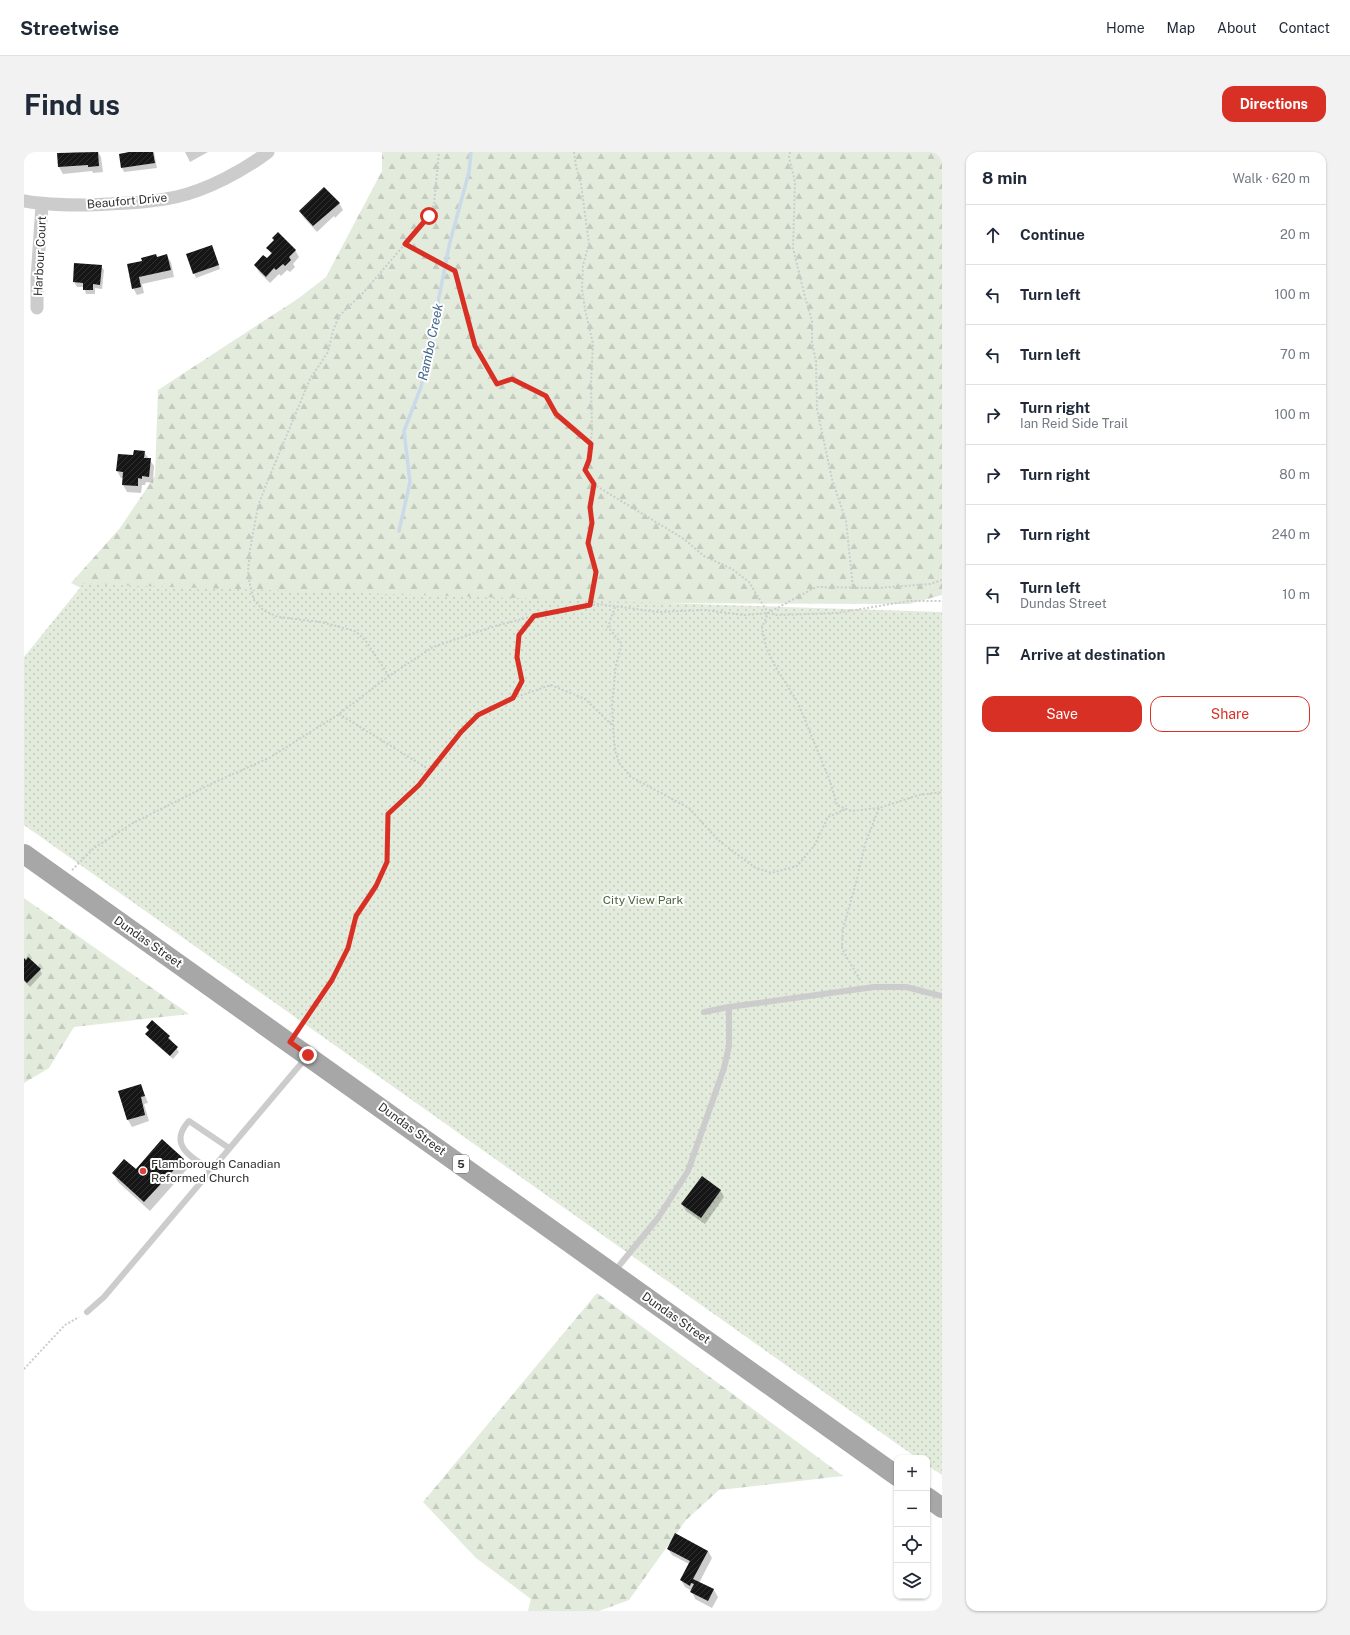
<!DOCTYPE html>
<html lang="en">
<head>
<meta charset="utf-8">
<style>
	body { margin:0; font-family:"Public Sans",sans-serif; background:#f2f2f3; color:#1f2937 }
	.controls { position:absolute; right:12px; bottom:12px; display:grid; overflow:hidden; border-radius:8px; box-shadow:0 1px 3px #0004 }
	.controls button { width:36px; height:36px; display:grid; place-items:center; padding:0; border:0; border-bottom:1px solid #e0e1e3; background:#fff; color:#1f2937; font:20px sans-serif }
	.stop { position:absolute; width:12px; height:12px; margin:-9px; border:3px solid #d93025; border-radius:50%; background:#fff }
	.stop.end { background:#d93025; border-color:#fff; box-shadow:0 1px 4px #0008 }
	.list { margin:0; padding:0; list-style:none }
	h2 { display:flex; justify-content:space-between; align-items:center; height:52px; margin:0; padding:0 16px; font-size:17px }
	h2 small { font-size:13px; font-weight:400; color:#747a83 }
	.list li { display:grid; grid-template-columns:26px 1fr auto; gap:12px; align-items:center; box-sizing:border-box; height:60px; padding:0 16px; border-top:1px solid #e0e1e3 }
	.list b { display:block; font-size:15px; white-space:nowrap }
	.list p { margin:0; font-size:13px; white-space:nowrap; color:#747a83 }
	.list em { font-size:13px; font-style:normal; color:#747a83 }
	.actions { display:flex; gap:8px; padding:12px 16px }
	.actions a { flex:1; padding:9px 0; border:1px solid #d93025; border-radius:12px; text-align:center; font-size:14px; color:#d93025 }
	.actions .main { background:#d93025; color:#fff }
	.icon { flex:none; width:22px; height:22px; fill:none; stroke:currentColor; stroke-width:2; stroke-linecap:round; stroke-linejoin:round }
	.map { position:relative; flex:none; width:918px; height:1459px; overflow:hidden; border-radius:12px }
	header { display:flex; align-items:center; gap:24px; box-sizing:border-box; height:56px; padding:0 20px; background:#fff; border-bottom:1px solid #e0e1e3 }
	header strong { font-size:19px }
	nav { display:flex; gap:22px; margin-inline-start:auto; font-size:14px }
	.intro { display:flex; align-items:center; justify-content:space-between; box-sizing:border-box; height:96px; padding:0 24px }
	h1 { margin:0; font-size:28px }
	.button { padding:10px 18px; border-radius:12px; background:#d93025; color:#fff; font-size:14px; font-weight:700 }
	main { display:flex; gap:24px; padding:0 24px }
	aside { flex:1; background:#fff; border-radius:12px; box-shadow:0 1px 3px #0004 }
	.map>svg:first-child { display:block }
</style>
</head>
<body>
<header>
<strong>Streetwise</strong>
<nav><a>Home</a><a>Map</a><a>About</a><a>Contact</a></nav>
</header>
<div class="intro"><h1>Find us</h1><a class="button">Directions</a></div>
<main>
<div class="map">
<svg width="918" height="1459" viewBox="0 0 918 1459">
	<defs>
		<pattern id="forest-firs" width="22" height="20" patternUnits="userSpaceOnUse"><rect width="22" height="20" fill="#e3ebdd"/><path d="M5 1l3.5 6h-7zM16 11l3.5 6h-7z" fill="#c3cabe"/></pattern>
		<pattern id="park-dots" width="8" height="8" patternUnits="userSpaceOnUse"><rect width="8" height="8" fill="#e3ebdd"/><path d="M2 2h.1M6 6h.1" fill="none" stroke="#c3cabe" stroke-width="1.8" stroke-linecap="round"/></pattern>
		<pattern id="building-hatch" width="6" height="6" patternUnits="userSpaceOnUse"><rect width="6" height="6" fill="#161616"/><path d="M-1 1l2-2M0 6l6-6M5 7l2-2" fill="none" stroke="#303030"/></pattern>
	</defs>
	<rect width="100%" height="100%" fill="#fff"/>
	<g fill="url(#forest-firs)">
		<path d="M358,0H918V443L885,452L614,451L120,468L47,431L96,376L131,324L134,238L275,146L302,125L358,19Z"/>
		<path d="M0,746L165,862L50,875L25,916L0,931Z"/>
		<path d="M573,1141L819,1324L695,1338L662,1368L605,1448L575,1459H504L507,1447L452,1406L399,1350Z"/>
	</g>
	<path fill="url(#park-dots)" d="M59,432L918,460V1323L903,1313V1306H893L0,673V505Z"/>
	<g fill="#0003">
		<path d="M53,0H74L77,5L79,20L69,21L68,19L39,22L35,15L34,2Z"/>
		<path d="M112,0H130L133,16L100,20L98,16L96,2Z"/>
		<path d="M161,0H184L166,10Z"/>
		<path d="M315,51L319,58L311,66L310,64L293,80L280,66L276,60Z"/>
		<path d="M244,96L271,98L275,105L269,112L271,115L266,120L263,118L257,124L255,122L246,131L235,120L231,113L243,107L247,102Z"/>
		<path d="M190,99L196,117L172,126L170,121Z"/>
		<path d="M143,104L147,110L150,125L118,132L120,141L113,143L109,136L119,109Z"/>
		<path d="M51,112L77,114L80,118L78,137L71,136V142H62L60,135H53L50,130Z"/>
		<path d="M120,300L130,314L129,331L122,330L121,333H118L117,341L103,340L99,333L100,326H97L93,319L110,304Z"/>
		<path d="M0,807L16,818L18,822L6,835L0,829Z"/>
		<path d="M123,875L145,885L155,900L149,907L125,886L122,882L125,879Z"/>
		<path d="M117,933L124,951L120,952L125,969L108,975L104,968Z"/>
		<path d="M159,1007L164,1016L126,1059L94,1030L89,1021L112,1018Z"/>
		<path d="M696,1038L700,1045L681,1072L662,1059L658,1052Z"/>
		<path d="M644,1397L684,1399L688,1406L675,1431L690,1438L694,1445L688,1456L671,1447L668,1439L661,1435L657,1428L665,1412L648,1403Z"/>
	</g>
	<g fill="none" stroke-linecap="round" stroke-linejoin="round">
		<path stroke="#cbdae9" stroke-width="3.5" d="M375,379L386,330L380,279L397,235L426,90L445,20L447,0"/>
	</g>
	<g fill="url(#building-hatch)">
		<path d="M74,0L75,14L64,15V13L34,15L33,1Z"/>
		<path d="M105,0H129L131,11L97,16L95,2Z"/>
		<path d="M300,35L316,51L289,74L275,59Z"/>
		<path d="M254,80L272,98L265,105L267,108L261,114L259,112L252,118L250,116L242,125L230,113L239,103L243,106L248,101L242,96L250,88L248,86Z"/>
		<path d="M188,93L195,113L169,122L162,102Z"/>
		<path d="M132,102L133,105L143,102L147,118L115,125L117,135L108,137L103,112L118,109L117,106Z"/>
		<path d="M50,111L78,113L76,133L69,132V138H59V131L49,130Z"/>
		<path d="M110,298L121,299L120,306H127L125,325L118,324V327L114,326V334L98,333L99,320L92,319L94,302L109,303Z"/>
		<path d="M4,805L17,817L3,831L0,828V806L2,808Z"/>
		<path d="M128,868L146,884L144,886L154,895L146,904L121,882L125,878L122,875Z"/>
		<path d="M117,932L121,944L117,945L121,963L103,968L94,939Z"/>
		<path d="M138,987L160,1007L120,1050L88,1021L100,1007L112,1017Z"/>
		<path d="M678,1024L697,1038L677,1066L657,1052Z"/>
		<path d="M651,1381L684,1399L669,1427L690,1437L684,1449L666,1440L670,1432L667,1431L666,1434L656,1428L666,1409L643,1397Z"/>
	</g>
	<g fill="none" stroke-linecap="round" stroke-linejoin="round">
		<g stroke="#ccc" stroke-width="2" stroke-dasharray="2 2" stroke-linecap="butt">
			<path d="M550,0L552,14L557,32L565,92L559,113L558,138L561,157L569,192L567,231L568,278L565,308L561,318L569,332L566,355L568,371L564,391L572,420L566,453"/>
			<path d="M766,0L765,5L771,30L769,96L781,145L788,169V190L792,209L793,257L808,327L822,369L829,436"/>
			<path d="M381,92L431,119L451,194L473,232L488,227L522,244L532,262L567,292"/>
			<path d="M569,332L660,387L680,404L708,417L725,430L744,461"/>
			<path d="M918,428L906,432L854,436L792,435L744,461L738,476L742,495L751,514L774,551L806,629L813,653L827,659L855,656L895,643L918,640"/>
			<path d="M591,455L584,475L598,492L592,513L588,552L590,590L592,602L596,612L607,625L665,656L694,688L730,715L747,721L773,714L790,694L804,665L822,657"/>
			<path d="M365,524L341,488L331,479L297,470L254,465L239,458L230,448L226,433L224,419L226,398L234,354L242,333L286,227L304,200L309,179L315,164L339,141L405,64L410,52L415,0"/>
			<path d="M489,546L527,533L561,547L588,573"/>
			<path d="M315,562L406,618"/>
			<path d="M48,718L70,696L109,671L189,631L245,606L315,562L365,524L409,495L471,474L510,464L574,452L634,460L679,458L721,463L744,461L753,463L813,461L885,449H918"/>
			<path d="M836,828L818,797L819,777L833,727L841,692L855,656"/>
			<path d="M275,878L308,828L324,796L332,764L352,734L363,710L364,662L395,633L437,580L454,563L489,546L498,529L493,505L495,483L510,465"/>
			<path d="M0,1217L41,1173L55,1165"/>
		</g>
		<g stroke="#ccc" stroke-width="6">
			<path d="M680,860L705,855L850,835H882L918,844"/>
			<path d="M187,1018C168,1006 143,993 165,969L205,996"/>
			<path d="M590,1120L634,1066L664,1019L700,916L705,894V855"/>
			<path d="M63,1160L80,1145L281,907"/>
		</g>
		<g stroke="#ccc" stroke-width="13">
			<path d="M0,49C21,53 42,53 64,53C93,52 123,51 152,45C183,38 219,19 244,0"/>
			<path d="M13,156V127L18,53"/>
		</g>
		<g stroke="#a7a7a7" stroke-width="20">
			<path d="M0,702L873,1324"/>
			<path d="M903,1345L918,1356"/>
		</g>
	</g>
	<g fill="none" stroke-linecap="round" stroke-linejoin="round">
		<path stroke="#d93025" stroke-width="5" d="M284,903L266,890L308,828L324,796L332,764L352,734L363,710L364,662L395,633L437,580L454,563L489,546L498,529L493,505L495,483L510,464L566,453L572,420L564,391L568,371L566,355L570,332L561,318L565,308L567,292L532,262L522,244L488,227L473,232L451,194L431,119L381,92L405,64"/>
	</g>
	<circle fill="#d9433d" stroke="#fff" stroke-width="1.5" cx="119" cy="1019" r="4"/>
	<g text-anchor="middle" stroke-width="4" stroke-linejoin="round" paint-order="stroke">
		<rect fill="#fff" stroke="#6d6d6d" stroke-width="1" x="429" y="1003" width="16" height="18" rx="3"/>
		<g font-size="11" font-weight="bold" fill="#2f2f2f">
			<text x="437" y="1016">5</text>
		</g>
		<g font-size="12" fill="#2f2f2f" stroke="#fff">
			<text transform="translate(103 49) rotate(-5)" y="4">Beaufort Drive</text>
			<text transform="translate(16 104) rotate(-87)" y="4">Harbour Court</text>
			<text transform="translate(124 790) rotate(35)" y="4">Dundas Street</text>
			<text transform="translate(388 977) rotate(36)" y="4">Dundas Street</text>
			<text transform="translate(652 1166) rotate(35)" y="4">Dundas Street</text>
		</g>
		<g font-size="12" fill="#4d673f" stroke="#fff">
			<text x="619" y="752">City View Park</text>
		</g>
		<g font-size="12" fill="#2f2f2f" stroke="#fff" text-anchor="start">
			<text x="127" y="1016">Flamborough Canadian<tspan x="127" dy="14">Reformed Church</tspan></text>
		</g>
		<g font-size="13" font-style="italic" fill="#42668b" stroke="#fff">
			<text transform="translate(406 190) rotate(-78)" y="5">Rambo Creek</text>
		</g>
	</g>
</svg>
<div class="controls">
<button>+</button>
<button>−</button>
<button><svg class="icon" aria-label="locate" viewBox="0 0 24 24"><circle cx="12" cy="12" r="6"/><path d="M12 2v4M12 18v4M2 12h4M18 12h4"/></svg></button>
<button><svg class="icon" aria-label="layers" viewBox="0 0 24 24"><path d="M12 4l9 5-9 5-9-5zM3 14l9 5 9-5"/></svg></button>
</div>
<div class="stop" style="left:405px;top:64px"></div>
<div class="stop end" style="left:284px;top:903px"></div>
</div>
<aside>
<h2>8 min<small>Walk · 620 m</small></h2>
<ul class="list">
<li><svg class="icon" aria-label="ahead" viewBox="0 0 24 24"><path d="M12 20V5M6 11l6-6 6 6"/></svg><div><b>Continue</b></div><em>20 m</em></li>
<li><svg class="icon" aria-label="left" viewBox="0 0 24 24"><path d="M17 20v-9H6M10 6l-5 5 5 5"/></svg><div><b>Turn left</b></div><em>100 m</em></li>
<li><svg class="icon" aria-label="left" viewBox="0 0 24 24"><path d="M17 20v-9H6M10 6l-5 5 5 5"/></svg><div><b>Turn left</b></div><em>70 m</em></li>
<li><svg class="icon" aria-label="right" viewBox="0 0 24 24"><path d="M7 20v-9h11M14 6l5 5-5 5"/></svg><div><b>Turn right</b><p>Ian Reid Side Trail</p></div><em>100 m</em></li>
<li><svg class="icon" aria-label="right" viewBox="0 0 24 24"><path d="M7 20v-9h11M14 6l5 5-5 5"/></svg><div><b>Turn right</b></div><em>80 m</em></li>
<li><svg class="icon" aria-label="right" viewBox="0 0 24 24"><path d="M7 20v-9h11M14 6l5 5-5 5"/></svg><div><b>Turn right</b></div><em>240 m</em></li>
<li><svg class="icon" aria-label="left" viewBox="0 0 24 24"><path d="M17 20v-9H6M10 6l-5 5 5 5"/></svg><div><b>Turn left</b><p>Dundas Street</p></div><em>10 m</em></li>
<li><svg class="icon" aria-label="arrive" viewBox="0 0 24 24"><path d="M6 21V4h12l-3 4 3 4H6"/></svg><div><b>Arrive at destination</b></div></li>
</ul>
<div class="actions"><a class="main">Save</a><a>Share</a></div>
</aside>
</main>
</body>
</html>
